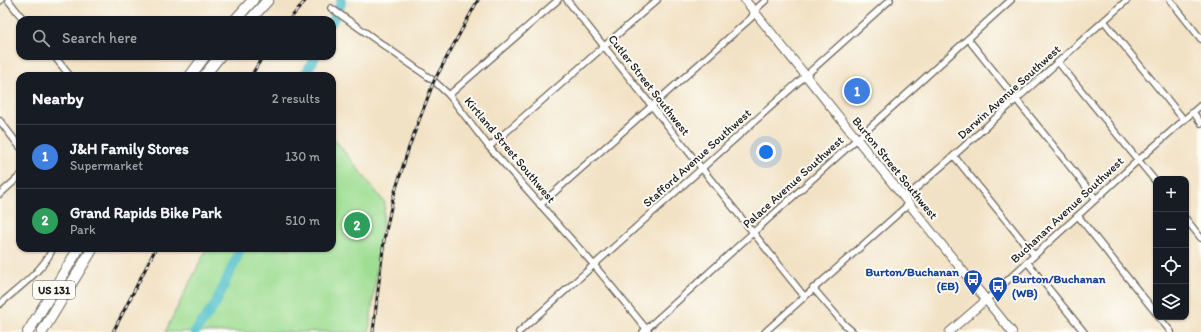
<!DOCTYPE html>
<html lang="en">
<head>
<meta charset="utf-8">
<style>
	body { margin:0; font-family:Itim,sans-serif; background:#20242c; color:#f1f3f6 }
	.controls { position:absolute; right:12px; bottom:12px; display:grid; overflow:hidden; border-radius:8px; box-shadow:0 1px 3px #0004 }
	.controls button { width:36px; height:36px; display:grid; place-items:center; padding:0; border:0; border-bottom:1px solid #363941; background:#171b24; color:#f1f3f6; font:20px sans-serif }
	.you { position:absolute; left:766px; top:152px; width:14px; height:14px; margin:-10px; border:3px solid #fff; border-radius:50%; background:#1a73e8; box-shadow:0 0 0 6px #1a73e833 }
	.badge { display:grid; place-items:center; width:26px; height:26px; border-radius:50%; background:#2563eb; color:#fff; font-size:13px; font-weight:700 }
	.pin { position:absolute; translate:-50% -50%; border:2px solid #fff; box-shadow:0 1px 4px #0006 }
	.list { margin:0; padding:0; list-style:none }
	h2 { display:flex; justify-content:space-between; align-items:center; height:52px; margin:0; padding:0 16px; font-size:17px }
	h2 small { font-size:13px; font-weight:400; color:#9ea1a6 }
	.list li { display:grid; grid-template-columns:26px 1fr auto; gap:12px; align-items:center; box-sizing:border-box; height:64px; padding:0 16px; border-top:1px solid #363941 }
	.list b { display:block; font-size:15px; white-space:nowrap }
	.list p { margin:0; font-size:13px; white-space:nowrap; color:#9ea1a6 }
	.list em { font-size:13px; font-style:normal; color:#9ea1a6 }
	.icon { flex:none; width:22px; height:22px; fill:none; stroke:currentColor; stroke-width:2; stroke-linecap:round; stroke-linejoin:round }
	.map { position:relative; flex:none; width:1201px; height:332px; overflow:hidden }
	.search { position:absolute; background:#171b24; box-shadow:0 1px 3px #0004; left:16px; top:16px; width:320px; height:44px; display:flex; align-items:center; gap:10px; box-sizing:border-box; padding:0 14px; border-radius:12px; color:#9ea1a6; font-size:15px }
	.panel { position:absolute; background:#171b24; box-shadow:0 1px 3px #0004; left:16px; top:72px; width:320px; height:180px; border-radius:12px }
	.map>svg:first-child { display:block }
</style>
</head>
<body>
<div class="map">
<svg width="1201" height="332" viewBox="0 0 1201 332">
	<rect width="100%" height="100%" fill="#fdfcf7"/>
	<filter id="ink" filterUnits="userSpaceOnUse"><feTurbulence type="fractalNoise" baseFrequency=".025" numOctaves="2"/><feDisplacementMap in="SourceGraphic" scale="8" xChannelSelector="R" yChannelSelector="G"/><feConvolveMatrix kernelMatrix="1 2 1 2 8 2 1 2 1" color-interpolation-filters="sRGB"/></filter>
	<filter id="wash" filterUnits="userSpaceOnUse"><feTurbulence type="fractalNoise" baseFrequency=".012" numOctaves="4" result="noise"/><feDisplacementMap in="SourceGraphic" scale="16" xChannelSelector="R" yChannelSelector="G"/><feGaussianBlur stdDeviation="0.9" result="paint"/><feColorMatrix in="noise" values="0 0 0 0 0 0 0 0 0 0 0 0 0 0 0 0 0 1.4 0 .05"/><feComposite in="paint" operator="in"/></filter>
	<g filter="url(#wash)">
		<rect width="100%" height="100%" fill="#f2e2c5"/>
		<path fill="#9edd92" stroke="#5d7c57" d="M332,136L385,203L369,332H165L207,248H332Z"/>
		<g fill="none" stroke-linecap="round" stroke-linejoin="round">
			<g stroke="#53c1c9" stroke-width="10">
				<path d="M332,22L341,4V0"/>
				<path d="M304,76L316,56"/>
				<path d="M195,332L215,305L241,248"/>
			</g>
		</g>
	</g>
	<g filter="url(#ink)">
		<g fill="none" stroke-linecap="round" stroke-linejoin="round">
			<g stroke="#676157" stroke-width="8">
				<g id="minor">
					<path d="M8,0L24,20"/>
					<path d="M567,0L804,296"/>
					<path d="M1170,0L1201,39"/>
					<path d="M0,1L1,0"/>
					<path d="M331,8L434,81L449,95L489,147L594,265L648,331"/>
					<path d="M1104,21L1184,120"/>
					<path d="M968,39L1096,199"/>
					<path d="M54,56L70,76"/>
					<path d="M1058,62L1156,182"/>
					<path d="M449,95L558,0"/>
					<path d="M1193,112L1201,123"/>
					<path d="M0,121L20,147"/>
					<path d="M489,147L657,0"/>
					<path d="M954,156L1034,255"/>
					<path d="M0,194L20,176"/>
					<path d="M905,198L950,159L1127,0"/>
					<path d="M540,205L751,18L756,9L766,0"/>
					<path d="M1078,216L1156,313"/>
					<path d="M1186,219L1201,238"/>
					<path d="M1027,262L1084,332"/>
					<path d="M813,288L844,324L853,332"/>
					<path d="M986,300L1134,164L1201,105"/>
					<path d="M0,304C19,287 42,272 53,248"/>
					<path d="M1159,317L1171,332"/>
					<path d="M519,332L890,0"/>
					<path d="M643,332L1011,0"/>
					<path d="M765,332L909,204"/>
				</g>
			</g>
			<g stroke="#676157" stroke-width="9">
				<path id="tertiary" d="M949,332L986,300"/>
			</g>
			<g stroke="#676157" stroke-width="10">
				<path id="secondary" d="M745,0L1012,332"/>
			</g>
			<g stroke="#676157" stroke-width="12">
				<g id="motorway">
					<path d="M235,20L253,0"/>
					<path d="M250,20L268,0"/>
					<path d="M190,76L205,56"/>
					<path d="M204,76L220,56"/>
					<path d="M28,332L79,248"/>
					<path d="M42,332L93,248"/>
				</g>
			</g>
			<use href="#minor" stroke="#fff" stroke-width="5.5"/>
			<use href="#tertiary" stroke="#fff" stroke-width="7"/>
			<use href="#secondary" stroke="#fff" stroke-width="8"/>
			<use href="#motorway" stroke="#fff" stroke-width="10"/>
			<g stroke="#1c1c1c" stroke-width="3">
				<g id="rail">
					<path d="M289,20L306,0"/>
					<path d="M251,76L263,56"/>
					<path d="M113,332L156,248"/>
					<path d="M373,332L384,240L393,198L409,147L434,81L478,0"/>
				</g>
			</g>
			<use href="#rail" stroke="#fdfcf7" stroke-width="1.5" stroke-dasharray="4.5" stroke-linecap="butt"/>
		</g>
	</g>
	<defs>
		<g id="bus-pin" transform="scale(1)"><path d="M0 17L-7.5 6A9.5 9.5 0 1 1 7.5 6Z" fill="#1a4fb4" stroke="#fdfcf7"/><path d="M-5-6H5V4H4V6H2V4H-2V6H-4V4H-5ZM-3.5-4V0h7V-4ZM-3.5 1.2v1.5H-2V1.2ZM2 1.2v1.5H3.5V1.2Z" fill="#fff"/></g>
	</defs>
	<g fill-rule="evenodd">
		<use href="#bus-pin" x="973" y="279"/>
		<use href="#bus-pin" x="998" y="286"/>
	</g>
	<g text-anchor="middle" stroke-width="4" stroke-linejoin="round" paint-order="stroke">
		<rect fill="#fdfcf7" stroke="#605f5e" stroke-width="1" x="33" y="281" width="42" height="18" rx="3"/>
		<g font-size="11" font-weight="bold" fill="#1c1c1c">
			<text x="54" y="294">US 131</text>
		</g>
		<g font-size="12" fill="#1c1c1c" stroke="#fdfcf7">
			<text transform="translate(649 85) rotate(52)" y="4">Cutler Street Southwest</text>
			<text transform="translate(1009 92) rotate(-42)" y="4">Darwin Avenue Southwest</text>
			<text transform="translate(510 150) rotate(50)" y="4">Kirtland Street Southwest</text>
			<text transform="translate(697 158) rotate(-42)" y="4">Stafford Avenue Southwest</text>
			<text transform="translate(895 168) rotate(51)" y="4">Burton Street Southwest</text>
			<text transform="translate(793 182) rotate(-42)" y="4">Palace Avenue Southwest</text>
			<text transform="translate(1067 210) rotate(-43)" y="4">Buchanan Avenue Southwest</text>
		</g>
		<g font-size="12" font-weight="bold" fill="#164399" stroke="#fdfcf7" text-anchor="end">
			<text x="959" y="276">Burton/Buchanan<tspan x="959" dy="14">(EB)</tspan></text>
			<text x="1012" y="283" text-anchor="start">Burton/Buchanan<tspan x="1012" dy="14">(WB)</tspan></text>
		</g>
	</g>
</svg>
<div class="controls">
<button>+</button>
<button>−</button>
<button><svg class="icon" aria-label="locate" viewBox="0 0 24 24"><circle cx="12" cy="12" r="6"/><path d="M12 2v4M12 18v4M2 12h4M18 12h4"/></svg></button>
<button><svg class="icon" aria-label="layers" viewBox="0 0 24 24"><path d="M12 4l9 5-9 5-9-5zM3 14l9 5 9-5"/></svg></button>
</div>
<div class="you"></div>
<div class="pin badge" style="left:857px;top:91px;background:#3f7fe0">1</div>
<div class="pin badge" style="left:357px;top:225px;background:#2e9e5b">2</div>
<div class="search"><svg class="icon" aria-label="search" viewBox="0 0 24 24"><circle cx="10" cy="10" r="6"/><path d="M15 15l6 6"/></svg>Search here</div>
<section class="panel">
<h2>Nearby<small>2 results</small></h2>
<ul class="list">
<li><span class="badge" style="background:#3f7fe0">1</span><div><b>J&amp;H Family Stores</b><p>Supermarket</p></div><em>130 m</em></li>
<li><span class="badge" style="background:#2e9e5b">2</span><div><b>Grand Rapids Bike Park</b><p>Park</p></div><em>510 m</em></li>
</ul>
</section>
</div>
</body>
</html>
